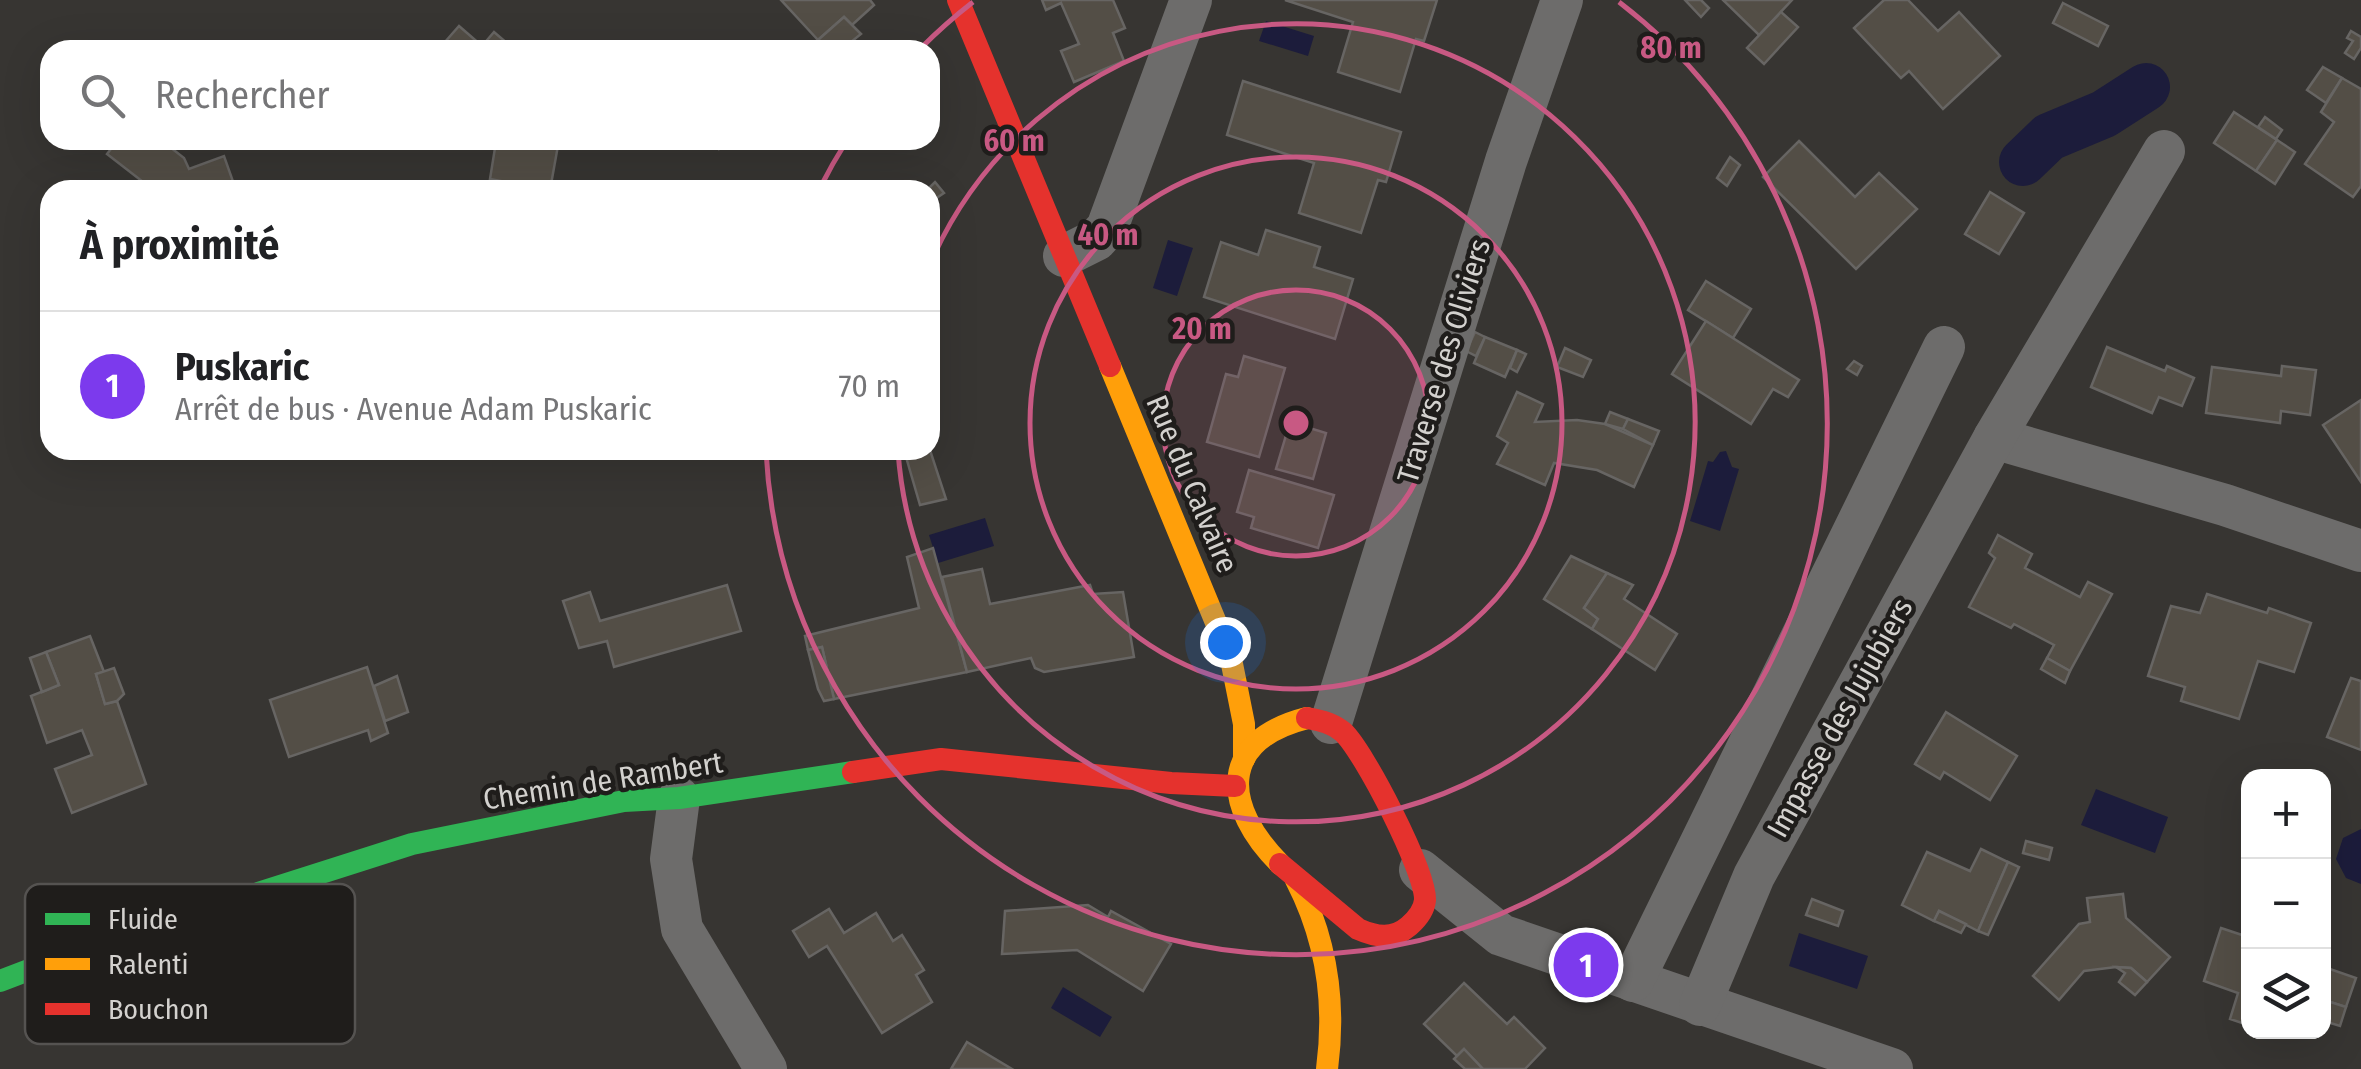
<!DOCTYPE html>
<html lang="fr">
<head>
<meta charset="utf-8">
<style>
	body { margin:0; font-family:"Fira Sans Condensed",sans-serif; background:#f6f6f6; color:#202124 }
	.controls { position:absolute; right:30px; bottom:30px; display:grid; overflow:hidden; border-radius:20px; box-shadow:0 10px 40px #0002 }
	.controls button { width:90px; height:90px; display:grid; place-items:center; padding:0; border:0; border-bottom:2px solid #e0e0e0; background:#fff; color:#202124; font:50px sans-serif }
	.you { position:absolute; left:1225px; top:642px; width:35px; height:35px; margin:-25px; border:8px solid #fff; border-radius:50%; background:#1a73e8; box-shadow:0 0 0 15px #1a73e833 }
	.badge { display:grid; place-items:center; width:65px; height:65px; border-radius:50%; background:#7c3aed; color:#fff; font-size:32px; font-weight:700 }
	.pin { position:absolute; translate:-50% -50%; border:5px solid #fff; box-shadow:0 2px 10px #0006 }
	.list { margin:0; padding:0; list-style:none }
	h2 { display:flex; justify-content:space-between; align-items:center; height:130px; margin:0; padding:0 40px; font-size:42px }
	h2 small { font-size:32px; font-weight:400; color:#757577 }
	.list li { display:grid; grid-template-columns:65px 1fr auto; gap:30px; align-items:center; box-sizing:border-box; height:150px; padding:0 40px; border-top:2px solid #e0e0e0 }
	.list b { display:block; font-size:38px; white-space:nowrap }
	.list p { margin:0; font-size:32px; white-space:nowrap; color:#757577 }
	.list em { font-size:32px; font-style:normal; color:#757577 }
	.icon { flex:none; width:55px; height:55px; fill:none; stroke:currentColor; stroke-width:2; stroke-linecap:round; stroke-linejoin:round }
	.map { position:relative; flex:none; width:2361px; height:1069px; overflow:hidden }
	.search { position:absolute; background:#fff; box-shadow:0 10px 40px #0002; left:40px; top:40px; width:900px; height:110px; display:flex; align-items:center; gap:25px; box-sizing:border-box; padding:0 35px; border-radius:30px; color:#757577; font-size:38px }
	.panel { position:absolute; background:#fff; box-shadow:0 10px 40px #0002; left:40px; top:180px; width:900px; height:280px; border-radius:30px }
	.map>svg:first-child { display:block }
</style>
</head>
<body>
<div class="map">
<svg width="2361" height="1069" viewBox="0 0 2361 1069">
	<rect width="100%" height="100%" fill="#373532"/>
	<g fill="#1c1c3b">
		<path d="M1266,21L1314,36L1308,56L1259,41Z"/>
		<path d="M1168,240L1193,248L1177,296L1153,288Z"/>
		<path d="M1726,451L1732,467L1739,469L1720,531L1690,521L1708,461L1713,462L1720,452Z"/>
		<path d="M985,518L994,546L938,563L929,535Z"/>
		<path d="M2096,789L2168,817L2155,853L2081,825Z"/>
		<path d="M2361,829V884L2346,878L2336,859L2343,838Z"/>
		<path d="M1799,933L1868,956L1857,989L1789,966Z"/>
		<path d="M1063,987L1112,1017L1100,1037L1051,1008Z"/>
	</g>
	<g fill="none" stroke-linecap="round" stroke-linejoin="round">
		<path stroke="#1c1c3b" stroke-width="48" d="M2023,162L2049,137L2104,114L2146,87"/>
	</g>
	<g fill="#534e46" stroke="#676563" stroke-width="2.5">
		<path d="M781,0H870L874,5L852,25L844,17L818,40Z"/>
		<path d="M1042,0H1113L1125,28L1113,33L1124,61L1074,82L1061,51L1079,44L1061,3L1046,10Z"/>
		<path d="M1285,0H1437L1424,41L1416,39L1400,92L1338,72L1353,22Z"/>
		<path d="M1685,0H1701L1709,8L1701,17Z"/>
		<path d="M1723,0H1792L1759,35Z"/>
		<path d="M1884,0H1908L1938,31L1959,12L2000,56L1943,109L1909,71L1901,78L1854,28Z"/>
		<path d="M2063,3L2108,26L2098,46L2053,23Z"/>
		<path d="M1781,12L1798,27L1764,64L1747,48Z"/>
		<path d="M844,17L861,34L841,50H826L818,40Z"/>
		<path d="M459,26L482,46L494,32L515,50H438Z"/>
		<path d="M2351,31L2361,37V48L2354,59L2345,53L2353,41L2347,38Z"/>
		<path d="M2323,67L2342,78L2326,103L2307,90Z"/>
		<path d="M2342,78L2361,89V186L2353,197L2305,164L2334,122L2321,112Z"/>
		<path d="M1243,81L1401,132L1386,182L1378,180L1361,233L1299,213L1314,163L1227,135Z"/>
		<path d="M2234,112L2277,140L2256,171L2214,143Z"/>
		<path d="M2265,117L2282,130L2276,139L2258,127Z"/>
		<path d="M118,140H161L184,158L189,169L224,156L236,190H149L147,185L107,154Z"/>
		<path d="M492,140H559L550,190L490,179L495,148Z"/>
		<path d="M714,140H735L719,149Z"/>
		<path d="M2277,140L2295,152L2275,184L2256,171Z"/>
		<path d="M1799,141L1855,197L1879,173L1917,209L1856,269L1763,177Z"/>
		<path d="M1730,157L1740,165L1727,186L1717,178Z"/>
		<path d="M935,182L944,193L935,199L928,189Z"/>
		<path d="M1990,192L2024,213L1999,254L1965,234Z"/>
		<path d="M1266,230L1320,247L1314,267L1353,279L1335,339L1204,297L1221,242L1258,255Z"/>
		<path d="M1706,281L1751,309L1733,338L1688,310Z"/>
		<path d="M1706,321L1799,380L1788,397L1773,389L1751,424L1672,374Z"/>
		<path d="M1475,332L1485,337L1476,356L1466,351Z"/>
		<path d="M1485,337L1517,350L1505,377L1474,363Z"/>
		<path d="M2107,347L2165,371L2167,366L2194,378L2182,406L2159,397L2152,413L2091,387Z"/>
		<path d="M1565,348L1591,360L1583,377L1557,367Z"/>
		<path d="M1517,350L1526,354L1517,372L1510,368Z"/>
		<path d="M1244,356L1285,368L1259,457L1207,442L1226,374L1238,377Z"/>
		<path d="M1854,361L1862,366L1857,375L1847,369Z"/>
		<path d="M2282,366L2316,370L2310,415L2281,411L2280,423L2206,413L2212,367L2281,376Z"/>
		<path d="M1517,392L1543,404L1535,422L1577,420L1605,424L1653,445L1634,487L1597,470L1554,463L1545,485L1497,464L1508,443L1497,436Z"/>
		<path d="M2361,400V482L2323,425Z"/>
		<path d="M1610,412L1628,419L1623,429L1605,424Z"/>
		<path d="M1628,419L1659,431L1653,445L1623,429Z"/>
		<path d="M1290,422L1326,433L1313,479L1276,469Z"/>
		<path d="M904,450H930L946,499L920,505Z"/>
		<path d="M1249,470L1334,495L1318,548L1251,528L1254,517L1237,512Z"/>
		<path d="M1998,535L2032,554L2025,568L2080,597L2088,582L2112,594L2070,671L2047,658L2054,645L2014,624L2011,628L1969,607L1995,558L1989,553Z"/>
		<path d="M933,548L967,672L834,699L822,647L808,650L805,636L919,608L907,557Z"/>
		<path d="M1571,556L1607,573L1584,608L1598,619L1592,629L1544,599Z"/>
		<path d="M982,569L990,604L1090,585L1093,594L1123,592L1134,657L1044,672L1035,668L1031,658L967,672L942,577Z"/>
		<path d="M1607,573L1633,585L1624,599L1677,634L1655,670L1592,629L1598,619L1584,608Z"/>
		<path d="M727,585L741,631L614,667L607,641L579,648L563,601L590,592L600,621Z"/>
		<path d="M2207,594L2267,613L2269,608L2311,623L2294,672L2258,661L2239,719L2181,701L2185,687L2148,676L2171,606L2200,613Z"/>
		<path d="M90,636L104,672L96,674L105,704L117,701L146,784L72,813L55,769L92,755L82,730L47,743L31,696L59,685L46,652Z"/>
		<path d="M822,647L834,699L824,701L818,689L808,650Z"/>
		<path d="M46,652L59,685L42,692L30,658Z"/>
		<path d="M2047,658L2070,671L2065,683L2041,669Z"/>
		<path d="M367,667L388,733L371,741L368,730L289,757L270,700Z"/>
		<path d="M114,668L124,694L117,701L105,704L96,674Z"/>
		<path d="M397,676L408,712L385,721L374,686Z"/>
		<path d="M2351,678L2361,681V750L2327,737Z"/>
		<path d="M1946,712L2017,756L1990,800L1944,772L1940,779L1915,764Z"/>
		<path d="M2026,841L2052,848L2049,860L2023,853Z"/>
		<path d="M1981,849L2008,862L1978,931L1939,911L1934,921L1902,905L1927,852L1970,871Z"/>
		<path d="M2008,862L2019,867L1988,935L1978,931Z"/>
		<path d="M2123,894L2126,918L2170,957L2147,982L2131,968L2116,967L2084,971L2059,1000L2033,976L2079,924L2090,922L2087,898Z"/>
		<path d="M1812,899L1843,911L1838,926L1806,915Z"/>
		<path d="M1088,905L1108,917L1111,911L1171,944L1143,991L1077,950L1002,954L1005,911Z"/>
		<path d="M829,909L844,933L876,913L893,941L902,935L924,970L916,975L932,1002L882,1033L827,946L809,957L793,931Z"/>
		<path d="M1939,911L1966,924L1961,933L1934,921Z"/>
		<path d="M2221,928L2248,937V1025L2230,1019L2238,993L2204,981Z"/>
		<path d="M2116,967L2131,968L2147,982L2135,995L2119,982L2125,973Z"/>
		<path d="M2324,967L2356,978L2346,1007L2324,1000Z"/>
		<path d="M1464,983L1507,1024L1514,1017L1545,1048L1525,1069H1483L1464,1049L1457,1056L1424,1024Z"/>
		<path d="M2324,1000L2346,1007L2340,1026L2324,1021Z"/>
		<path d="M967,1042L1012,1069H951Z"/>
		<path d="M1464,1049L1483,1069H1465L1454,1059Z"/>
	</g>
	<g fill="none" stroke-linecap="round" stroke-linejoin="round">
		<g stroke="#6d6c6b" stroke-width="42">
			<path d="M1064,256L1096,240L1107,228L1191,0"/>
			<path d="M1994,438L2225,505L2361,551"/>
			<path d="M1331,723L1506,161L1562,0"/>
			<path d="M679,798L671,859L682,929L766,1069"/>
			<path d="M1420,870L1501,935L1892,1069"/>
			<path d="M1633,981L1944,347"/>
			<path d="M1700,1005L1754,876L1994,438L2164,151"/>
		</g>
		<path stroke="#30b455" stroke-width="22" d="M0,981L89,947L412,844L624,801L679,798L853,772"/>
		<g stroke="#ff9f0a" stroke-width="22">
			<path d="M1110,366L1231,659L1244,724V759"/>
			<path d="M1280,864C1223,807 1217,741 1307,718"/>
			<path d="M1296,880C1327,940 1336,1002 1327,1069"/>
		</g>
		<g stroke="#e5322d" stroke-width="22">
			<path d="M958,0L1110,366"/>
			<path d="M853,772L941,759L1171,783L1235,786"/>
			<path d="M1280,864L1358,929C1376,937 1393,940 1409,926C1417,919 1424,911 1425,900C1426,872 1364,751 1343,732C1333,723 1320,720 1307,718"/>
		</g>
	</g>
	<circle cx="1296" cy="423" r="133" fill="#c85983" fill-opacity=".12"/>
	<g fill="none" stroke="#c85983" stroke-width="5">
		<circle cx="1296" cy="423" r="133"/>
		<circle cx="1296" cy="423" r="266"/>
		<path d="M930 264A399 399 0 1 1 898 451"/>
		<path d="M821 186A531 531 0 0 1 846 142M921 48A531 531 0 0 1 973 2M1619 2A531 531 0 1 1 766 451"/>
	</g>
	<g text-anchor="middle" stroke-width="9" stroke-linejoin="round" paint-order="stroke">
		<g font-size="30" fill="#d3d1ce" stroke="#1f1d1b">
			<text transform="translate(1444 361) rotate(-73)" y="10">Traverse des Oliviers</text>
			<text transform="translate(1192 484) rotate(67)" y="10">Rue du Calvaire</text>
			<text transform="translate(1840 718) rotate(-61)" y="10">Impasse des Jujubiers</text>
			<text transform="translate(603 781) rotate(-9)" y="10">Chemin de Rambert</text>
		</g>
	</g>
	<rect x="25" y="884" width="330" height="160" rx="15" fill="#1f1d1b" stroke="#555351" stroke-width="2.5"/>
	<rect x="45" y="913" width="45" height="12" fill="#30b455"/>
	<rect x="45" y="958" width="45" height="12" fill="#ff9f0a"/>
	<rect x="45" y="1003" width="45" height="12" fill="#e5322d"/>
	<g font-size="28" fill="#d3d1ce">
		<text x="108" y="929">Fluide</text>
		<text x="108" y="974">Ralenti</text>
		<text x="108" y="1019">Bouchon</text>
	</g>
	<circle cx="1296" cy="423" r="15" fill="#c85983" stroke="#1f1d1b" stroke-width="5"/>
	<g font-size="30" text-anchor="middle" font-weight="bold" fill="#c85983" stroke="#1f1d1b" stroke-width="9" stroke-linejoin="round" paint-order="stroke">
		<text x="1671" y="58">80 m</text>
		<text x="1014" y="151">60 m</text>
		<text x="1108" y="245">40 m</text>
		<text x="1202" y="339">20 m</text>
	</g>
</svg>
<div class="controls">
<button>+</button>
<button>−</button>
<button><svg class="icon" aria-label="layers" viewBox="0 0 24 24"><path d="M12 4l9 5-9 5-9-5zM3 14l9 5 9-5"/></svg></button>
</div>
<div class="you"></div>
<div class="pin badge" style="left:1586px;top:965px">1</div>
<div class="search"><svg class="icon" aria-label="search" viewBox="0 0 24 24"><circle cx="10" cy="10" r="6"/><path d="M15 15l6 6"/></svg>Rechercher</div>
<section class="panel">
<h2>À proximité<small></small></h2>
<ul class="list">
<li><span class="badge">1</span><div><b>Puskaric</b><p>Arrêt de bus · Avenue Adam Puskaric</p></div><em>70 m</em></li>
</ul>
</section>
</div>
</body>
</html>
